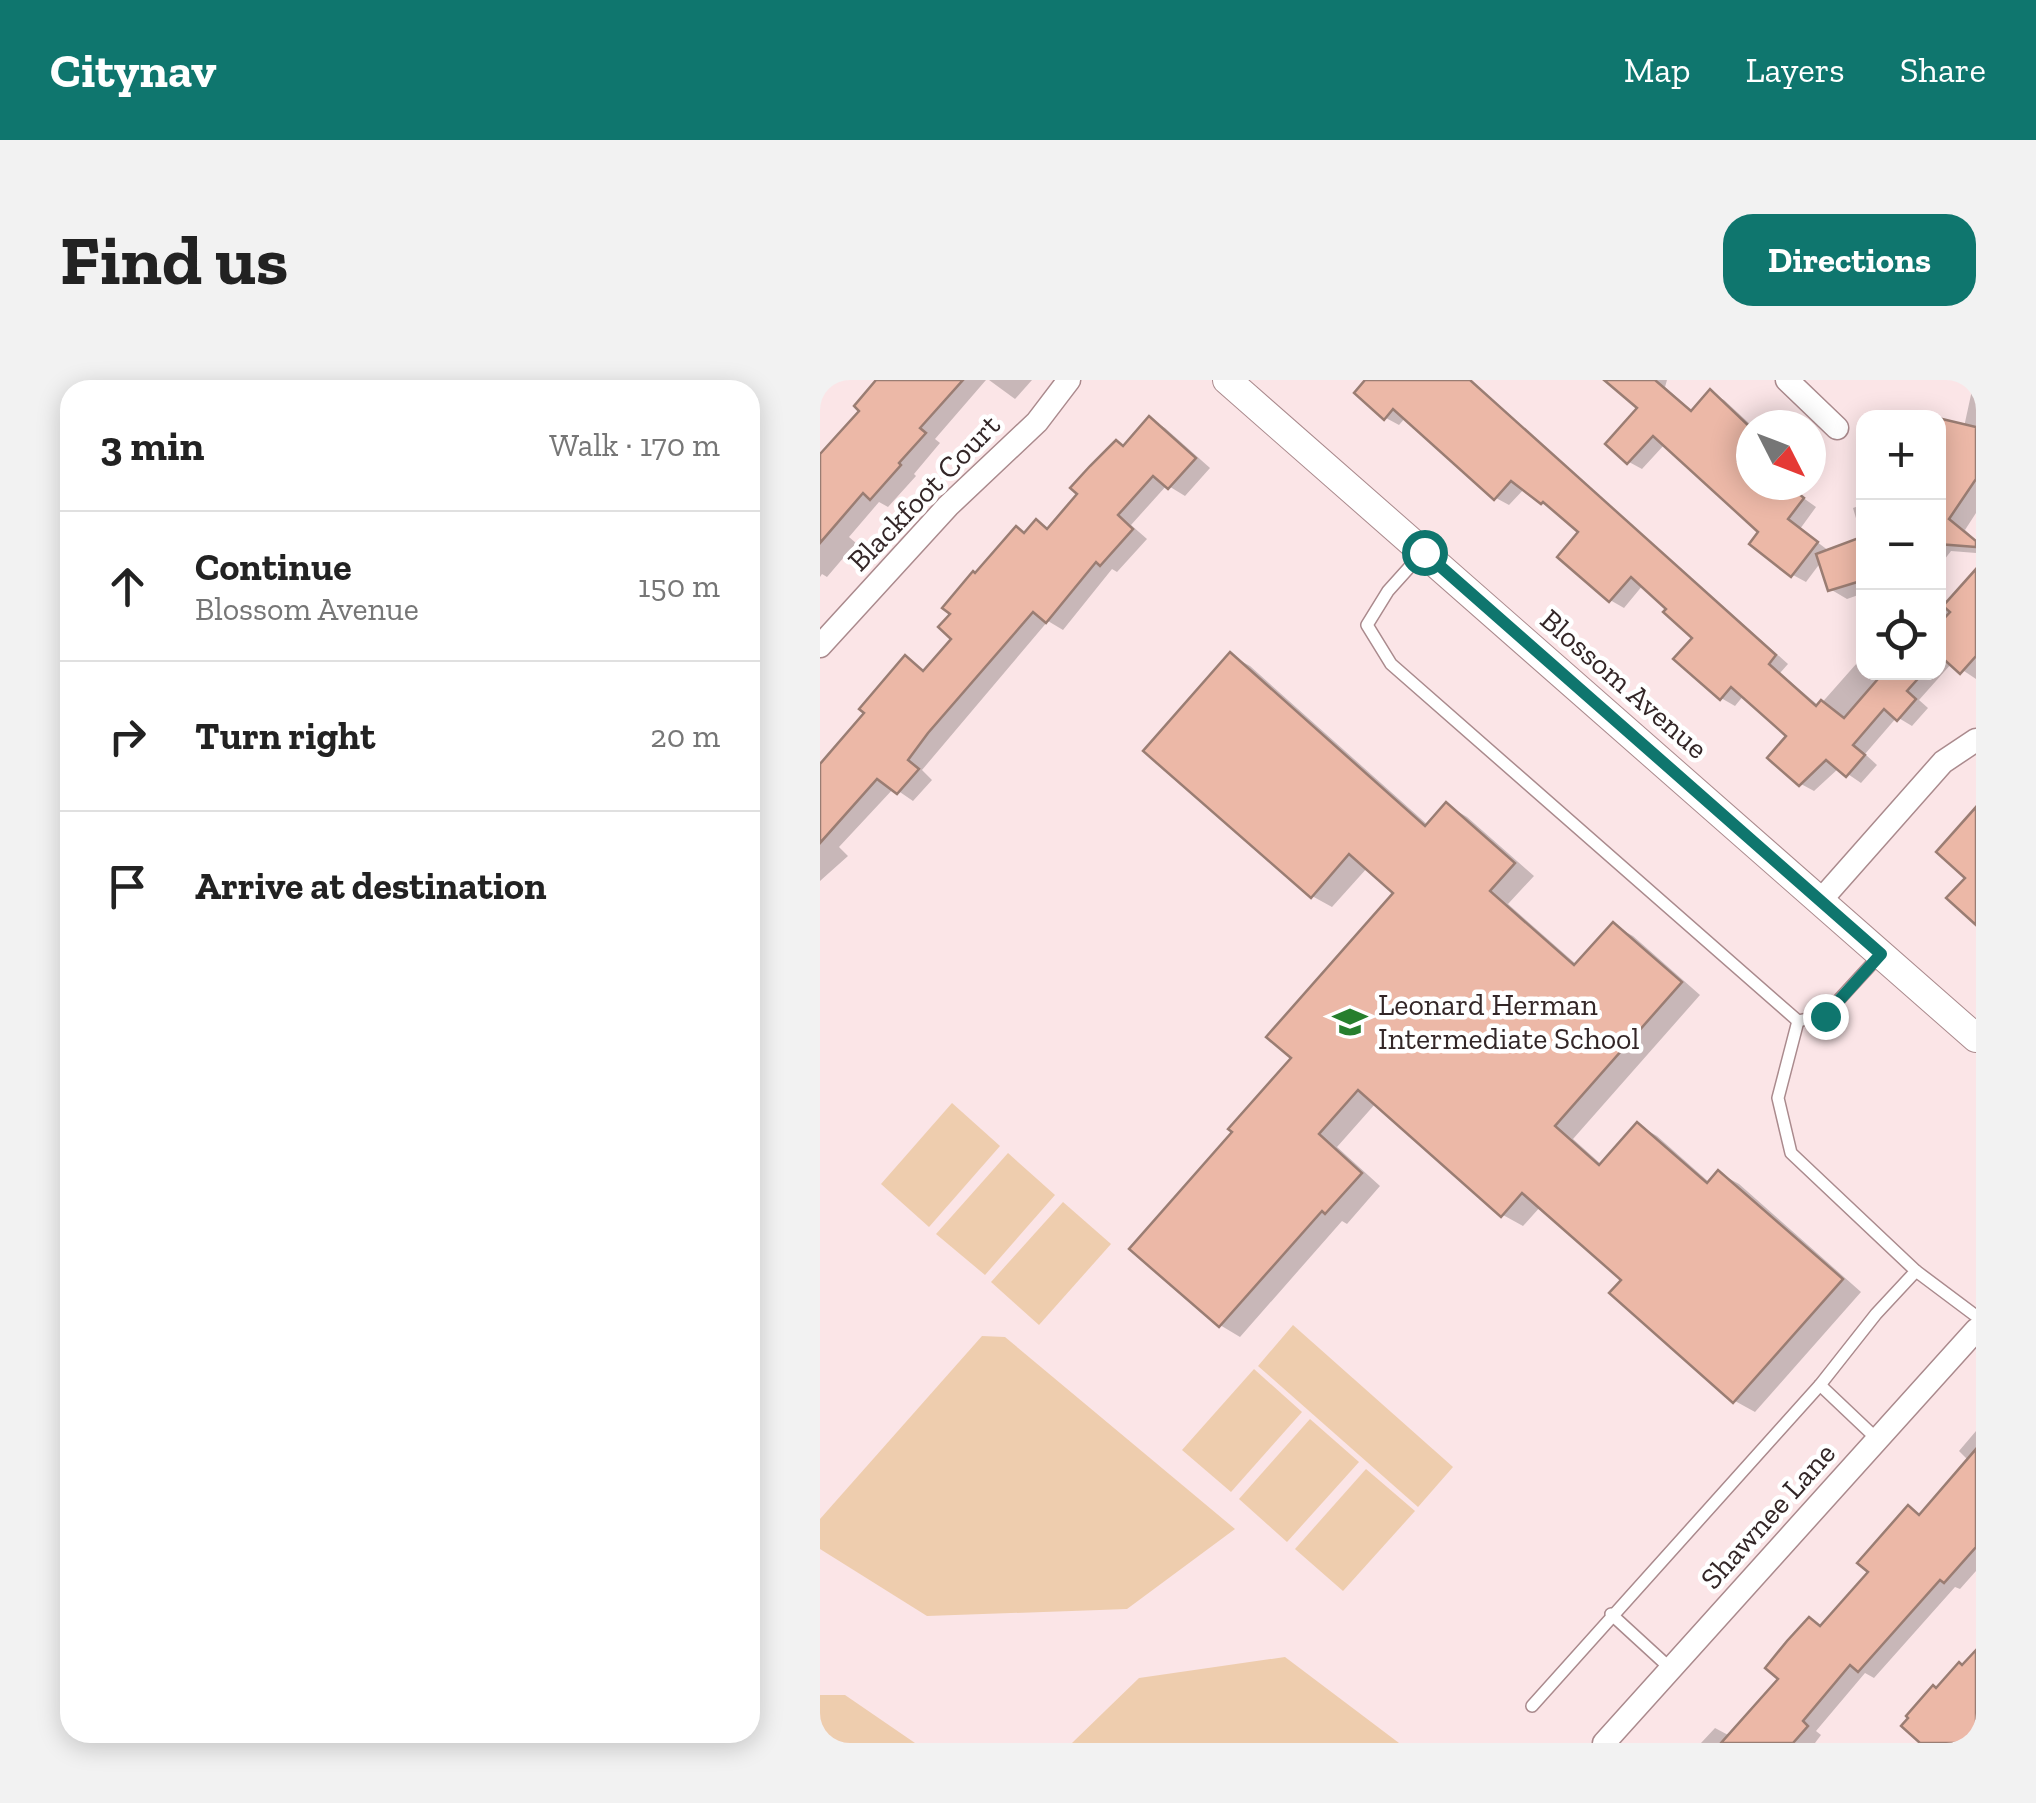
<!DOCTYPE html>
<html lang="en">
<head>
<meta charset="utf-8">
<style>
	body { margin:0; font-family:"Zilla Slab",serif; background:#f2f2f2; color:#222 }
	.controls { position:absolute; right:30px; top:30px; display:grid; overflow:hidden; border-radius:20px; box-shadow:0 5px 25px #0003 }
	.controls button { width:90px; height:90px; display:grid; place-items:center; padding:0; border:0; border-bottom:2px solid #e0e0e0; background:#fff; color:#222; font:50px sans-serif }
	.compass { position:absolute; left:916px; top:30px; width:90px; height:90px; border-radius:50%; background:#fff; box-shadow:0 5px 25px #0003; rotate:132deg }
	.stop { position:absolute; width:30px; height:30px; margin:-22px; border:8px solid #0f766e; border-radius:50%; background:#fff }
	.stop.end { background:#0f766e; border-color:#fff; box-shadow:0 2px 10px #0008 }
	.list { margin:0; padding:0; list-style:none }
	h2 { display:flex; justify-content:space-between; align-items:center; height:130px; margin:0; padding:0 40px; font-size:42px }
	h2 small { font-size:32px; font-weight:400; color:#767676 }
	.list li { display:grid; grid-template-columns:65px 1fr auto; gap:30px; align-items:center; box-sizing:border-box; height:150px; padding:0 40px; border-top:2px solid #e0e0e0 }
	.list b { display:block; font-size:38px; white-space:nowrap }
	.list p { margin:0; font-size:32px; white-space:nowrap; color:#767676 }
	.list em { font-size:32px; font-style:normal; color:#767676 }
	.icon { flex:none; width:55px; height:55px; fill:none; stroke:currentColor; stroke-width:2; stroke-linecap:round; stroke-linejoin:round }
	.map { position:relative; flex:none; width:1156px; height:1363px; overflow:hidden; border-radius:30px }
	header { display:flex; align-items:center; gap:60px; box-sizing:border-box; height:140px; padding:0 50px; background:#0f766e; color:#fff }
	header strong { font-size:48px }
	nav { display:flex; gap:55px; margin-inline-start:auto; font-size:35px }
	.intro { display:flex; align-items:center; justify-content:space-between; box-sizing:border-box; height:240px; padding:0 60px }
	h1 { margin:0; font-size:70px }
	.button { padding:25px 45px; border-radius:30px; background:#0f766e; color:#fff; font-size:35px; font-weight:700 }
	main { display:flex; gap:60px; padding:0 60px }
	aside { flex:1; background:#fff; border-radius:30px; box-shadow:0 5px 25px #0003 }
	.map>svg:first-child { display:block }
</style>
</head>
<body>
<header>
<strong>Citynav</strong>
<nav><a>Map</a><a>Layers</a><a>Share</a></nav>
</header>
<div class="intro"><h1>Find us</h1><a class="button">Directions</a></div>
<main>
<aside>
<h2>3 min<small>Walk · 170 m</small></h2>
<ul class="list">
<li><svg class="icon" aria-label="ahead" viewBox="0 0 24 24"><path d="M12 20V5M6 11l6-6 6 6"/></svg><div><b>Continue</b><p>Blossom Avenue</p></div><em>150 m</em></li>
<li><svg class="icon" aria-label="right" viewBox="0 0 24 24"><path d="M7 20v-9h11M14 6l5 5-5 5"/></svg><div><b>Turn right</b></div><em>20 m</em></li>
<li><svg class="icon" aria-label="arrive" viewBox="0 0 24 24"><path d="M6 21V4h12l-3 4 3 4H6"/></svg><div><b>Arrive at destination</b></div></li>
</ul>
</aside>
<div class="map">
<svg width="1156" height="1363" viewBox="0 0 1156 1363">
	<rect width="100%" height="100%" fill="#fbe5e7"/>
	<g fill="#eecdae">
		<path d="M132,723L180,766L109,847L61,804Z"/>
		<path d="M188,773L235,815L165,895L116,854Z"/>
		<path d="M243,822L291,864L219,945L171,902Z"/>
		<path d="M473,945L633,1087L598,1127L438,986Z"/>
		<path d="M162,956L185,957L415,1149L307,1229L107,1236L0,1169V1139Z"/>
		<path d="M434,989L482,1032L411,1112L362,1070Z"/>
		<path d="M490,1039L539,1082L467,1162L419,1119Z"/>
		<path d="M546,1089L595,1131L523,1211L475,1169Z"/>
		<path d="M465,1277L579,1363H252L319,1298Z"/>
		<path d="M0,1315H25L95,1363H0Z"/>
	</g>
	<g fill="#0003">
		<path d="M60,0H166L115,59L120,63L94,94L96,96L68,127L59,122L29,157L36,163L7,197L2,194L0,197V87L43,31Z"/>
		<path d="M169,0H212L195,19Z"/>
		<path d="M548,0H649L968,284L960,293L999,326L1037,283L1044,287V292H1118V235L1156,192V299L1132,283L1099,320L1108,328L1092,346L1077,337L1045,374L1057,385L1041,403L1019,388L994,411L981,404L969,355L924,315L915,326L901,318L857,278L876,258L850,228L823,205L804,228L790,220L761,152L705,108L689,125L676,118L586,37L579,45L566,38Z"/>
		<path d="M788,0H847L845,7L873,32L891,13L904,20L931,45V105H965L996,127L980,149L1009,171L1042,159L1033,128L1044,124V213L1027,219L1010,209L1001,182L986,202L973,195L942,152L845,64L822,89L809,82L821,28Z"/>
		<path d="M1141,0H1156V7L1153,9Z"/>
		<path d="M1152,10L1156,11V133L1145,150L1156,160V173L1131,171L1118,188V41L1144,47Z"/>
		<path d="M330,39L345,48L390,88L365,116L347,105L311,145L327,159L297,192L292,189L243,250L228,241L102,390L112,400L93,421L74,408L19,467L28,476L0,501V387L47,333L86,279L106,291L134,259L204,154L216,142L229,150Z"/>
		<path d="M410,275L430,286L609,446L627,425L647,437L714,496L688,524L757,585L793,545L813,556L880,615L753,759L782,785L818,745L837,756L890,803L899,793L919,804L1041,912L935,1032L915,1021L805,899L721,826L703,846L683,835L556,723L517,767L560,806L527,844L522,841L420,957L400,945L416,752L474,678L577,513L548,487L512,527L492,516Z"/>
		<path d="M1156,1051V1191L1140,1209L1135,1207L1054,1298L1045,1293L996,1351L1001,1355L995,1363H881L895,1348L910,1356L961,1299L990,1240L1002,1247L1051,1192L1089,1128L1102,1135L1149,1081L1139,1071Z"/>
	</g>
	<g fill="#ecb8a7" stroke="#9a7d73" stroke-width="2.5">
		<path d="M56,0H143L100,48L106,53L79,83L81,85L50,120L43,113L0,163V74L39,31L34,26Z"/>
		<path d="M545,0H650L956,275L949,284L996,326L1001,320L1024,338L1064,292H1104L1087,311L1096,319L1077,341L1064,329L1033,365L1045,375L1026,397L1006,380L979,406L947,378L966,356L911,307L900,320L853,279L872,258L843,232L846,229L811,197L789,222L737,177L758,152L723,122L721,124L691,101L674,120L573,29L564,40L534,13Z"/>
		<path d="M784,0H835L871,31L890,9L931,48V66L918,81L931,92V105H968L984,118L968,139L998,162L971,197L929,164L938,152L833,56L807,84L785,64L817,28Z"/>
		<path d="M329,36L376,78L348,109L333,96L298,135L313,149L280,186L276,182L226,243L213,232L108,353L88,380L99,389L77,414L57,399L0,463V384L44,333L39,329L85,275L103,291L131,259L118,247L130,234L122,228L153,191L155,193L196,146L204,153L216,139L227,149L257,114L250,108L270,86L296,60L303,66Z"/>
		<path d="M1118,38L1156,47V99L1129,139L1156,161V167L1118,164Z"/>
		<path d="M1044,156V200L1008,211L996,174Z"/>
		<path d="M1156,189V276L1140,294L1118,274V245L1130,232L1123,226Z"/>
		<path d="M410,272L605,446L626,422L695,483L670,511L754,585L793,542L862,602L735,746L779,785L817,742L887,803L898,790L1023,899L913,1023L789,913L801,900L702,813L681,837L538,710L499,754L542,793L505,834L502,831L399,947L309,869L412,752L408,749L471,678L446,657L573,513L529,474L491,518L323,371Z"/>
		<path d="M1156,427V545L1126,518L1145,498L1116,472Z"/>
		<path d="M1156,1069V1167L1124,1203L1120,1200L1038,1292L1030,1285L983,1341L988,1346L973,1363H901L958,1299L945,1288L967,1261L989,1237L1000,1246L1048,1192L1037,1183L1088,1125L1099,1135Z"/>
		<path d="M1156,1270V1363H1100L1081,1346L1088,1338L1086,1336L1113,1305L1116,1308L1139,1282L1142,1285Z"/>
	</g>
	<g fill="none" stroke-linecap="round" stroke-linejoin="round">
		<g stroke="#aa8a8d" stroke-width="14">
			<g id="service">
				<path d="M604,171L568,211L547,245L571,284L978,641L1005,635L1060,575"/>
				<path d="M1096,891L1156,936"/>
				<path d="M1000,1005L1057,1059"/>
				<path d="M791,1234L851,1289"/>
				<path d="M712,1326L1000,1005L1056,934L1096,891L971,773L958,718L978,641"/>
			</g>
		</g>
		<g stroke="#aa8a8d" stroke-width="25">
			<g id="minor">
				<path d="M967,0L1017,48"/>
				<path d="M0,266L128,126L217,42L249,0"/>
				<path d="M1001,520L1123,382L1156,360"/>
				<path d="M784,1363L1156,950"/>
			</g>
		</g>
		<g stroke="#aa8a8d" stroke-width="30">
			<path id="tertiary" d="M407,0L1156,658"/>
		</g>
		<use href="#service" stroke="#fff" stroke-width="11"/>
		<use href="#minor" stroke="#fff" stroke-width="22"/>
		<use href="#tertiary" stroke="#fff" stroke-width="28"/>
	</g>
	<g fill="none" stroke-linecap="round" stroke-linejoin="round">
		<path stroke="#0f766e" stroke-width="12" d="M604,172L1061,574L1005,636"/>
	</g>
	<defs>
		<g id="school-bare" transform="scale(2.7)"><path d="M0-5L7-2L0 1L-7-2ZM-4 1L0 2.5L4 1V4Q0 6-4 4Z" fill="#267e2d" stroke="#fff" stroke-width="2.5" paint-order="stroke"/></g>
	</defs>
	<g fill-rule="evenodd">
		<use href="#school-bare" x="530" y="642"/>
	</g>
	<g text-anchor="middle" stroke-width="9" stroke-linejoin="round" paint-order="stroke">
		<g font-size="30" fill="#332627" stroke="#fff">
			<text transform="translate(104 113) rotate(-46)" y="10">Blackfoot Court</text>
			<text transform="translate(804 304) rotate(41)" y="10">Blossom Avenue</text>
			<text transform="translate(948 1136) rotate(-48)" y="10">Shawnee Lane</text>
		</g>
		<g font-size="30" fill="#332627" stroke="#fff" text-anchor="start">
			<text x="558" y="635">Leonard Herman<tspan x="558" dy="34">Intermediate School</tspan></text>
		</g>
	</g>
</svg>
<div class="controls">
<button>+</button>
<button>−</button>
<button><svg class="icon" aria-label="locate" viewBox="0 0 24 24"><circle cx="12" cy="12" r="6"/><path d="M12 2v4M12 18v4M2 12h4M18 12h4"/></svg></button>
</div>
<svg class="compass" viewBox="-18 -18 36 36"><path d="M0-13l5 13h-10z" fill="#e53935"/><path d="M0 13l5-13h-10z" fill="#767676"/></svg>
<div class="stop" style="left:604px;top:172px"></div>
<div class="stop end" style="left:1005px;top:636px"></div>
</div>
</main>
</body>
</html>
